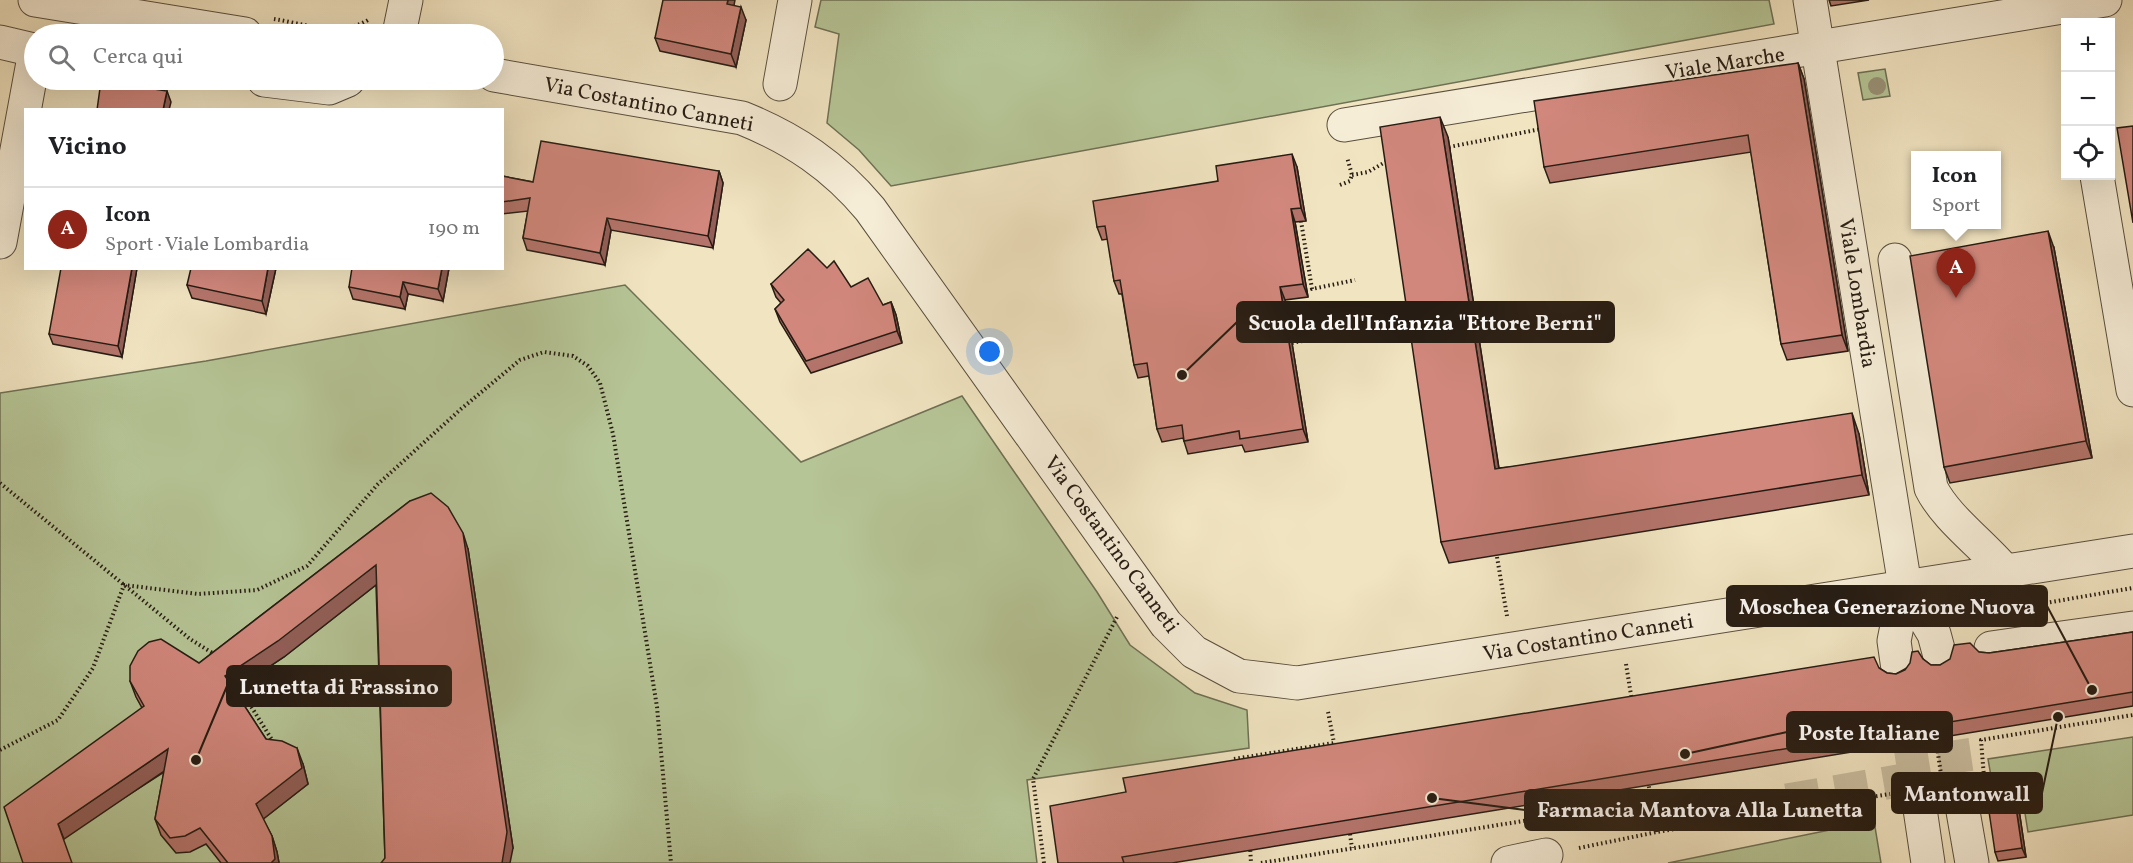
<!DOCTYPE html>
<html lang="it">
<head>
<meta charset="utf-8">
<style>
	body { margin:0; font-family:Vollkorn,serif; background:#f2f2f2; color:#202124 }
	.controls { position:absolute; right:18px; top:18px; display:grid; overflow:hidden; border-radius:0px; box-shadow:0 6px 24px #0002 }
	.controls button { width:54px; height:54px; display:grid; place-items:center; padding:0; border:0; border-bottom:2px solid #e0e0e0; background:#fff; color:#202124; font:30px sans-serif }
	.you { position:absolute; left:990px; top:352px; width:21px; height:21px; margin:-15px; border:4px solid #fff; border-radius:50%; background:#1a73e8; box-shadow:0 0 0 9px #1a73e833 }
	.badge { display:grid; place-items:center; width:39px; height:39px; border-radius:50%; background:#8f2418; color:#fff; font-size:20px; font-weight:700 }
	.pin { position:absolute; translate:-50% -50px; filter:drop-shadow(0 2px 3px #0008) }
	.pin::after { content:''; position:absolute; top:32px; width:21px; height:18px; background:inherit; clip-path:polygon(0 0,100% 0,50% 100%) }
	.popup { position:absolute; left:1911px; top:151px; width:90px; height:78px; box-sizing:border-box; display:grid; place-content:center; border-radius:0px; background:#fff; filter:drop-shadow(0 2px 4px #0005); font-size:20px; white-space:nowrap; color:#757577 }
	.popup b { font-size:22px; color:#202124 }
	.popup::after { content:''; position:absolute; left:50%; top:100%; margin-left:-12px; border:12px solid transparent; border-top-color:#fff }
	.list { margin:0; padding:0; list-style:none }
	h2 { display:flex; justify-content:space-between; align-items:center; height:78px; margin:0; padding:0 24px; font-size:26px }
	h2 small { font-size:20px; font-weight:400; color:#757577 }
	.list li { display:grid; grid-template-columns:39px 1fr auto; gap:18px; align-items:center; box-sizing:border-box; height:84px; padding:0 24px; border-top:2px solid #e0e0e0 }
	.list b { display:block; font-size:22px; white-space:nowrap }
	.list p { margin:0; font-size:20px; white-space:nowrap; color:#757577 }
	.list em { font-size:20px; font-style:normal; color:#757577 }
	.icon { flex:none; width:33px; height:33px; fill:none; stroke:currentColor; stroke-width:2; stroke-linecap:round; stroke-linejoin:round }
	.map { position:relative; flex:none; width:2133px; height:863px; overflow:hidden }
	.search { position:absolute; background:#fff; box-shadow:0 6px 24px #0002; left:24px; top:24px; width:480px; height:66px; display:flex; align-items:center; gap:15px; box-sizing:border-box; padding:0 21px; border-radius:33px; color:#757577; font-size:22px }
	.panel { position:absolute; background:#fff; box-shadow:0 6px 24px #0002; left:24px; top:108px; width:480px; height:162px; border-radius:0px }
	.map>svg:first-child { display:block }
</style>
</head>
<body>
<div class="map">
<svg width="2133" height="863" viewBox="0 0 2133 863">
	<rect width="100%" height="100%" fill="#f1e4c1"/>
	<filter id="stains"><feTurbulence type="fractalNoise" baseFrequency=".00333" numOctaves="4"/><feColorMatrix values="0 0 0 0 .2 0 0 0 0 .09 0 0 0 0 .02 0 0 0 .5 -.17"/></filter>
	<radialGradient id="worn" r=".72"><stop offset=".6" stop-color="#630" stop-opacity="0"/><stop offset="1" stop-color="#630" stop-opacity=".3"/></radialGradient>
	<g fill="#b6c596" stroke="#6e7054" stroke-width="1.5">
		<path d="M821,0H1769L1774,24L891,186L859,150L827,123L839,34L815,27Z"/>
		<path d="M1885,69L1890,96L1863,100L1858,73Z"/>
		<path d="M625,285L801,462L962,396L1097,592L1130,645L1195,693L1247,710L1249,748L1027,780L1037,863H0V393L206,361Z"/>
		<path d="M2133,737V815L2028,832L2023,801L1996,805L1988,759Z"/>
		<path d="M1874,821L1881,863H1668Z"/>
	</g>
	<g fill="none" stroke-linecap="round" stroke-linejoin="round">
		<g stroke="#c8bc9e" stroke-width="33" stroke-dasharray="33 16" stroke-linecap="butt">
			<path d="M1945,692L1961,800"/>
			<path d="M1902,697L1920,809"/>
			<path d="M1787,800L1915,778"/>
		</g>
		<g stroke="#594e3e" stroke-width="35">
			<g id="minor">
				<path d="M35,0L245,34"/>
				<path d="M1810,0L1905,586L1894,641L1898,669"/>
				<path d="M399,34L406,0"/>
				<path d="M0,42L34,50"/>
				<path d="M494,75L742,118C794,139 834,166 870,209L1166,624L1194,652L1239,676L1297,683L2133,551"/>
				<path d="M264,80L329,88L348,80"/>
				<path d="M780,84L795,0"/>
				<path d="M1344,125L2105,0"/>
				<path d="M2097,176L2133,390"/>
				<path d="M0,242L34,57"/>
				<path d="M1895,260L1931,488C1946,518 1981,543 2004,570"/>
				<path d="M1905,586L1934,634L1941,660"/>
				<path d="M1991,648L2133,628"/>
				<path d="M1961,800L1972,863"/>
				<path d="M1920,809L1928,863"/>
				<path d="M1508,863L1546,855"/>
			</g>
		</g>
		<g stroke="#261c13" stroke-width="4" stroke-dasharray="1.5 3" stroke-linecap="butt">
			<path d="M274,19C305,24 340,37 368,20"/>
			<path d="M2066,66V91"/>
			<path d="M1449,147L1541,129"/>
			<path d="M1352,175L1368,172L1387,161"/>
			<path d="M1340,185L1350,181L1352,175L1347,157"/>
			<path d="M1301,221L1312,289L1355,280"/>
			<path d="M1292,343L1363,329"/>
			<path d="M0,483L190,639L214,654"/>
			<path d="M1497,557L1507,616"/>
			<path d="M2010,609L2133,588"/>
			<path d="M1964,619L1982,613"/>
			<path d="M1626,664L1632,701"/>
			<path d="M237,684L274,743"/>
			<path d="M1328,712L1334,743"/>
			<path d="M1935,734L1941,774"/>
			<path d="M0,750L58,720L93,668L124,585L198,594L257,590L307,566L378,484L461,409L520,360L544,352L573,356L588,366L600,383L613,434L657,707L671,863"/>
			<path d="M1234,759L1334,743"/>
			<path d="M1984,777L1981,740L2133,715"/>
			<path d="M1648,782L1657,832"/>
			<path d="M1350,834L1352,848"/>
			<path d="M1250,846L1251,863"/>
			<path d="M1579,848L1657,832L1890,794"/>
			<path d="M1044,863L1033,779L1118,615"/>
			<path d="M1261,863L1542,818L1543,823"/>
		</g>
		<use href="#minor" stroke="#f6edd7" stroke-width="33"/>
	</g>
	<circle fill="#999277" cx="1877" cy="86" r="9"/>
	<g fill="#b4746b" stroke="#261c13" stroke-width="1.5">
		<path d="M1829,0H1869L1831,6Z"/>
		<path d="M734,5L746,20L736,67L660,51L655,38Z"/>
		<path d="M1798,63L1804,79L1848,351L1787,360L1781,344L1751,152L1550,183L1544,167Z"/>
		<path d="M1448,137L1499,468L1859,434L1869,495L1449,563L1441,542Z"/>
		<path d="M1297,167L1306,221L1295,222L1308,297L1285,300L1308,442L1245,452L1242,445L1188,454L1183,438L1162,442L1157,429L1149,376L1138,378L1134,365L1122,294H1119L1114,281L1108,239L1102,240L1097,227L1218,181Z"/>
		<path d="M719,171L723,183L713,248L611,230L605,265L527,250L523,238L528,211L502,214V176L533,182Z"/>
		<path d="M2054,248L2092,458L1950,483L1944,467Z"/>
		<path d="M137,268L122,357L53,344L49,334Z"/>
		<path d="M276,268L266,314L192,298L187,285Z"/>
		<path d="M449,268L443,301L408,294L405,309L353,299L349,287Z"/>
		<path d="M827,268L851,287L883,305L891,302L896,315L902,343L811,373L780,322L775,309L781,303L776,297L771,284Z"/>
		<path d="M410,501L468,549L513,848L385,858L376,585L284,657L234,690L266,739L303,764L308,784L263,819L272,836L277,852L279,863H221L206,844L190,852L176,853L161,835L155,819L164,772L23,863L142,708L136,697L130,681L199,663Z"/>
		<path d="M2133,632V706L1172,863H1058L1879,668L1887,673L1896,674L1923,659L1931,665H1940L1979,652L1989,653Z"/>
		<path d="M2014,794L2018,803L2026,857L1998,861L1995,852Z"/>
	</g>
	<g fill="#925e57" stroke="#261c13" stroke-width="1.5">
		<path d="M728,0H735L732,16L727,4Z"/>
		<path d="M741,7L746,20L736,67L731,54Z"/>
		<path d="M1798,63L1804,79L1848,351L1842,335Z"/>
		<path d="M167,91L171,102L169,110H163Z"/>
		<path d="M1440,117L1448,137L1502,489L1495,469Z"/>
		<path d="M1292,154L1297,167L1306,221L1301,208Z"/>
		<path d="M719,171L723,183L713,248L708,236Z"/>
		<path d="M1291,209L1295,222L1308,297L1303,284Z"/>
		<path d="M607,218L611,230L605,265L600,253Z"/>
		<path d="M2048,231L2054,248L2092,458L2086,441Z"/>
		<path d="M132,268H137L122,357L118,346Z"/>
		<path d="M268,268H276L266,314L262,301Z"/>
		<path d="M442,268H449L443,301L438,289Z"/>
		<path d="M403,282L408,294L405,309L400,297Z"/>
		<path d="M1280,287L1285,300L1308,442L1303,429Z"/>
		<path d="M891,302L896,315L902,343L897,331Z"/>
		<path d="M1852,413L1859,434L1869,495L1862,475Z"/>
		<path d="M463,533L468,549L513,848L510,863H502Z"/>
		<path d="M376,565L381,581L284,657L231,692L225,676Z"/>
		<path d="M297,748L303,764L308,784L262,820L256,804Z"/>
		<path d="M168,749L173,765L64,839L58,824Z"/>
		<path d="M2014,794L2018,803L2026,857L2022,848Z"/>
		<path d="M272,836L277,852L279,863H271Z"/>
	</g>
	<g fill="#d1877c" stroke="#261c13" stroke-width="1.5">
		<path d="M663,0H728L727,4L741,7L731,54L655,38Z"/>
		<path d="M1798,63L1842,335L1781,344L1748,135L1544,167L1534,101Z"/>
		<path d="M101,81L167,91L163,110H97Z"/>
		<path d="M1440,117L1495,469L1852,413L1862,475L1441,542L1380,127Z"/>
		<path d="M2133,126V223L2117,128Z"/>
		<path d="M541,141L719,171L708,236L607,218L600,253L523,238L530,198L502,202V176L533,182Z"/>
		<path d="M1292,154L1301,208L1291,209L1303,284L1280,287L1303,429L1240,439L1239,431L1184,441L1182,425L1157,429L1147,363L1134,365L1120,280L1114,281L1105,226L1097,227L1093,201L1218,181L1216,166Z"/>
		<path d="M2048,231L2086,441L1944,467L1910,256Z"/>
		<path d="M808,249L827,268L834,261L851,287L868,278L883,305L891,302L897,331L806,361L775,309L784,300L771,284Z"/>
		<path d="M61,268H132L118,346L49,334Z"/>
		<path d="M191,268H268L262,301L187,285Z"/>
		<path d="M352,268H442L438,289L403,282L400,297L349,287Z"/>
		<path d="M431,493L448,507L463,533L507,832L502,863H381L385,858L376,565L278,641L225,676L266,739L282,741L297,748L302,768L256,804L272,836L275,859L271,863H228L200,828L185,836L170,838L155,819L168,749L58,824L72,863H23L4,807L144,706L130,681V666L138,651L149,642L161,639L199,663L410,501Z"/>
		<path d="M2133,632V692L1122,857L1124,863H1058L1050,806L1126,792L1123,778L1874,657L1879,668L1887,673L1896,674L1905,670L1910,663L1912,652L1918,651L1923,659L1931,665H1940L1950,659L1954,645L1970,643L1979,652L1989,653Z"/>
		<path d="M2014,794L2022,848L1995,852L1987,798Z"/>
	</g>
	<g text-anchor="middle" stroke-width="4.5" stroke-linejoin="round" paint-order="stroke">
		<g font-size="21" fill="#261c13" stroke="#f6edd7">
			<text transform="translate(1725 63) rotate(-9)" y="7">Viale Marche</text>
			<text transform="translate(649 104) rotate(11)" y="7">Via Costantino Canneti</text>
			<text transform="translate(1858 293) rotate(81)" y="7">Viale Lombardia</text>
			<text transform="translate(1112 544) rotate(54)" y="7">Via Costantino Canneti</text>
			<text transform="translate(1588 637) rotate(-9)" y="7">Via Costantino Canneti</text>
		</g>
	</g>
	<path fill="none" stroke="#261c13" stroke-width="2" d="M1182 375L1237 322M2092 690L2047 606M196 760L227 686M1685 754L1787 732M2058 717L2042 793M1432 798L1525 810"/>
	<g fill="#261c13" stroke="#f6edd7" stroke-width="2">
		<circle cx="1182" cy="375" r="6"/>
		<circle cx="2092" cy="690" r="6"/>
		<circle cx="196" cy="760" r="6"/>
		<circle cx="1685" cy="754" r="6"/>
		<circle cx="2058" cy="717" r="6"/>
		<circle cx="1432" cy="798" r="6"/>
	</g>
	<g fill="#261c13" stroke="#261c13" stroke-width="2">
		<rect x="1237" y="302" width="377" height="40" rx="6"/>
		<rect x="1727" y="586" width="320" height="40" rx="6"/>
		<rect x="227" y="666" width="224" height="40" rx="6"/>
		<rect x="1787" y="712" width="165" height="40" rx="6"/>
		<rect x="1892" y="773" width="150" height="40" rx="6"/>
		<rect x="1525" y="790" width="350" height="40" rx="6"/>
	</g>
	<g font-size="22" text-anchor="middle" font-weight="bold" fill="#fff">
		<text x="1425" y="330">Scuola dell'Infanzia "Ettore Berni"</text>
		<text x="1887" y="614">Moschea Generazione Nuova</text>
		<text x="339" y="694">Lunetta di Frassino</text>
		<text x="1869" y="740">Poste Italiane</text>
		<text x="1967" y="801">Mantonwall</text>
		<text x="1700" y="817">Farmacia Mantova Alla Lunetta</text>
	</g>
	<rect width="100%" height="100%" filter="url(#stains)"/>
	<rect width="100%" height="100%" fill="url(#worn)"/>
</svg>
<div class="controls">
<button>+</button>
<button>−</button>
<button><svg class="icon" aria-label="locate" viewBox="0 0 24 24"><circle cx="12" cy="12" r="6"/><path d="M12 2v4M12 18v4M2 12h4M18 12h4"/></svg></button>
</div>
<div class="you"></div>
<div class="pin badge" style="left:1956px;top:298px">A</div>
<div class="popup"><b>Icon</b>Sport</div>
<div class="search"><svg class="icon" aria-label="search" viewBox="0 0 24 24"><circle cx="10" cy="10" r="6"/><path d="M15 15l6 6"/></svg>Cerca qui</div>
<section class="panel">
<h2>Vicino<small></small></h2>
<ul class="list">
<li><span class="badge">A</span><div><b>Icon</b><p>Sport · Viale Lombardia</p></div><em>190 m</em></li>
</ul>
</section>
</div>
</body>
</html>
